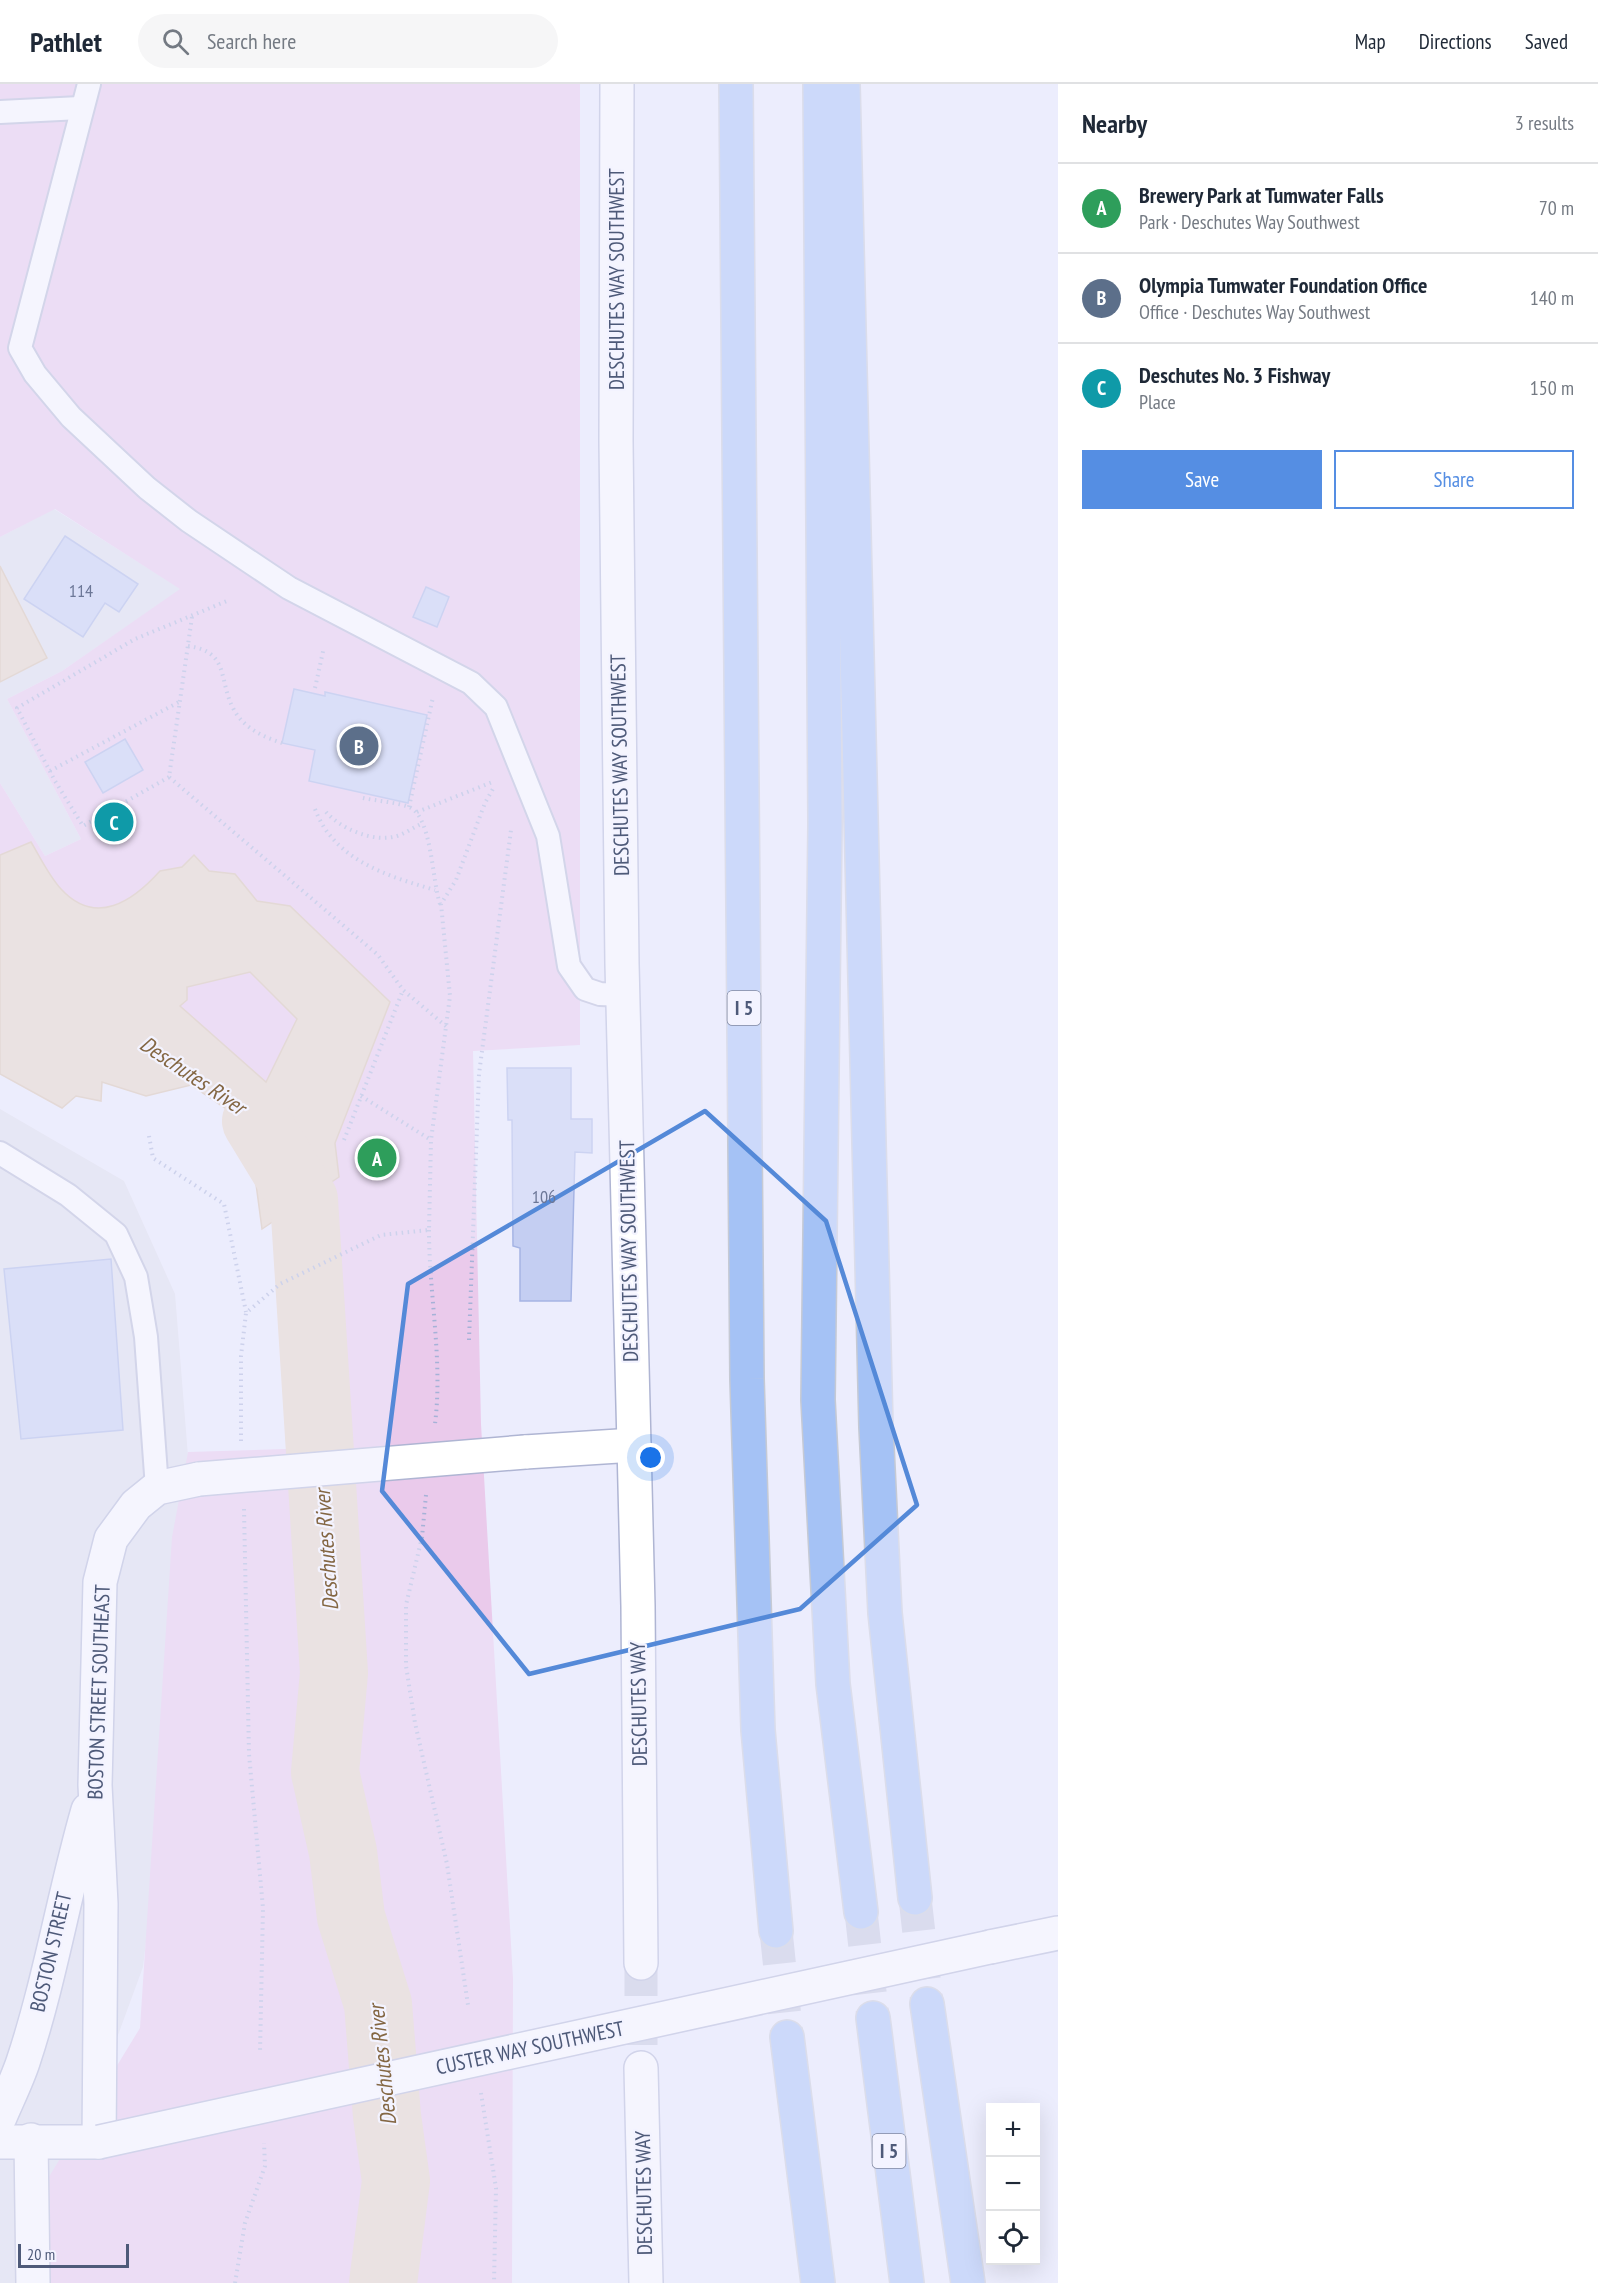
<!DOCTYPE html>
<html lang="en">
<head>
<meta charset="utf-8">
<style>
	body { margin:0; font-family:"PT Sans Narrow",sans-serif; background:#f6f6f7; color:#1f2937 }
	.controls { position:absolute; right:18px; bottom:18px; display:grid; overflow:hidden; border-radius:0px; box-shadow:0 6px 24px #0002 }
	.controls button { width:54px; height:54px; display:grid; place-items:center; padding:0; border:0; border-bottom:2px solid #e0e1e3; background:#fff; color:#1f2937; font:30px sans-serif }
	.scale { position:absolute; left:18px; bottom:15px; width:111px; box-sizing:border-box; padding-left:6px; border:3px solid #4e5a79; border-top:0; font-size:16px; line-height:21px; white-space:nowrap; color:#4e5a79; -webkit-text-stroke:4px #f3f3ff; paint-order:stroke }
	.you { position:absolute; left:651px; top:1374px; width:21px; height:21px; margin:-15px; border:4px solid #fff; border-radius:50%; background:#1a73e8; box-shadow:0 0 0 9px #1a73e833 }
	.badge { display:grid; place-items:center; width:39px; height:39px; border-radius:50%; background:#558ee3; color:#fff; font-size:20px; font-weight:700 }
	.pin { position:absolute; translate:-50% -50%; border:3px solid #fff; box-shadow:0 2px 6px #0006 }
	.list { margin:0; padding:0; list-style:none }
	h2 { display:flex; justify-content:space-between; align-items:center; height:78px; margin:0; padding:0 24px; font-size:26px }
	h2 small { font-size:20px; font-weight:400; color:#747a83 }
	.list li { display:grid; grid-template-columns:39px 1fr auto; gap:18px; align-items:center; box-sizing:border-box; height:90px; padding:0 24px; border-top:2px solid #e0e1e3 }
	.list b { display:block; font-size:22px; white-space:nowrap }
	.list p { margin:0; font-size:20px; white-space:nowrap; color:#747a83 }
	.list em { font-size:20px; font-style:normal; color:#747a83 }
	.actions { display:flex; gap:12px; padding:18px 24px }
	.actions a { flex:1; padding:14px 0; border:2px solid #558ee3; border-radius:0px; text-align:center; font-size:21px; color:#558ee3 }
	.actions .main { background:#558ee3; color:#fff }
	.icon { flex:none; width:33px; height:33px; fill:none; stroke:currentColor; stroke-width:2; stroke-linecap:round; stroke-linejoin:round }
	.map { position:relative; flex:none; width:1058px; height:2199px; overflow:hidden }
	header { display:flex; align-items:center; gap:36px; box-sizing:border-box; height:84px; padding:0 30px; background:#fff; border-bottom:2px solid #e0e1e3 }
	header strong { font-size:28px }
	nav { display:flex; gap:33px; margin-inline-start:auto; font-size:21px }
	.search { width:420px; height:54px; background:#f6f6f7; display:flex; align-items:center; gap:15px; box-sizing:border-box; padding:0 21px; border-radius:33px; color:#747a83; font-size:22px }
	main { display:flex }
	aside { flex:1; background:#fff }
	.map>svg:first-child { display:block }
</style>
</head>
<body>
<header>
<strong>Pathlet</strong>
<div class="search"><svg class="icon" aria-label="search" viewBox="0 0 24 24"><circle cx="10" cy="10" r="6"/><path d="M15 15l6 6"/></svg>Search here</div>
<nav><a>Map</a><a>Directions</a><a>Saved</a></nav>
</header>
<main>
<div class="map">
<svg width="1058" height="2199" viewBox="0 0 1058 2199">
	<rect width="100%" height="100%" fill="#ecedfd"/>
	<g fill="#dee0ea">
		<path d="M54,425L181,505L62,587L7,615L81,755L45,772L0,699V453Z"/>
		<path d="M0,1025L124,1097L175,1210L194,1447L143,1883L27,2199H0Z"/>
	</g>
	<path fill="#eacaeb" d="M0,0H580V961L473,967L481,1340L513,1895L512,2199H46L36,2114L140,1944L172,1453L188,1368L316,1364L315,1263L304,1116L252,1031L0,887V699L45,772L81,755L7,615L62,587L180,505L55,425L0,453Z"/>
	<g fill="#e7d4c0" stroke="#d8c1a6" stroke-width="1.5" fill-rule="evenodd">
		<path d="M0,482L47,574L0,598Z"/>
		<path d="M31,758C40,773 49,792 61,805C96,843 133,817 160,787L182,783L194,771L209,787L235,790L257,817L290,822L390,918L335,1059L339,1093L262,1145L248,1040L191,1001L146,1012L102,998L101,1017L76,1012L62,1024L0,990V771ZM250,888L297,935L266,998L180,922L187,916V903Z"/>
	</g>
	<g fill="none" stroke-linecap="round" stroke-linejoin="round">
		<path stroke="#e7d4c0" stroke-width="68" d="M256,1037L304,1116L334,1589L325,1688L343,1768L351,1833L378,1920L387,2032L396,2097L383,2199"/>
	</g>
	<g fill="#c4cef2" stroke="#a5b4e4" stroke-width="1.5">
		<path d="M65,452L138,500L119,528L105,519L83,553L24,515Z"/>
		<path d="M426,503L449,513L437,543L413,533Z"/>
		<path d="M294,605L325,612V608L427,631L408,719L309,697L315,666L282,659Z"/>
		<path d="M125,655L143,686L103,709L85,678Z"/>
		<path d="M507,984H571V1035H592V1069L575,1068L571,1217H520V1164L513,1162L512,1036H508Z"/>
		<path d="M111,1175L123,1346L21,1355L4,1185Z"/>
	</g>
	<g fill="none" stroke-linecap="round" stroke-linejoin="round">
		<path stroke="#c4c8dc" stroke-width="33" stroke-dasharray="33 16" stroke-linecap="butt" d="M641,1879V1984"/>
		<g stroke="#c4c8dc" stroke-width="33" stroke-dasharray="33 16" stroke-linecap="butt">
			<path d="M915,1814L927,1920"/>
			<path d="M861,1828L873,1934"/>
			<path d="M776,1847L787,1953"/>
		</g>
		<g stroke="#b4b9d2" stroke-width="26">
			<g id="service">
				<path d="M89,0L20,264L35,290L71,333L147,404L189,437L289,504L471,599L496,623L548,752L569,882L585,905L600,910L623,911"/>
				<path d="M0,28L80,24"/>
				<path d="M0,1069L68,1111L116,1150L136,1193L146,1253L157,1404"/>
			</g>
		</g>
		<g stroke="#b4b9d2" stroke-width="36">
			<path id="minor" d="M31,2056L33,2199"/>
		</g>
		<g stroke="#afb5d3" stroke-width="36">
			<g id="secondary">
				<path d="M617,0L616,357L622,880L638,1522L641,1879"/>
				<path d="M525,1368L634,1361"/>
				<path d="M990,1863L1058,1849"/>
				<path d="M641,1984L646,2199"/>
				<path d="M0,2033C8,2014 17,1996 23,1978C50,1897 64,1809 88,1726"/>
				<path d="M0,2058H99L101,1820L95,1701L100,1498L111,1455L136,1421L157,1404L199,1395"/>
			</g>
		</g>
		<g stroke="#c6cad4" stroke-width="36">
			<g id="motorway">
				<path d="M736,0L747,1295L758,1646L776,1847"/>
				<path d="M820,0L825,740L818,1316L833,1600L861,1828"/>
				<path d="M843,0L876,1343L885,1529L915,1814"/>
				<path d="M927,1920L968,2199"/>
				<path d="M873,1934L907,2199"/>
				<path d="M787,1953L818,2199"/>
			</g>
		</g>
		<g stroke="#a6b2d7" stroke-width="4" stroke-dasharray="1.5 4.5" stroke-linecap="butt">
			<path d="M192,533L169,693L378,871L403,906L447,943"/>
			<path d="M188,562C230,568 218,595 233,624C242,643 263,653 282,659"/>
			<path d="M315,604L324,563"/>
			<path d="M50,687L179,618"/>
			<path d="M169,693L83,742L55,697L17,624L135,555L227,517"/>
			<path d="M363,714C377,717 395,718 409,723C432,732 432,797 440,820"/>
			<path d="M409,723L433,613"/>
			<path d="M315,725C334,776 387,792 435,806"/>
			<path d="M326,728C341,745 374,759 397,752C406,749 414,743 423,739"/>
			<path d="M417,728L495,697"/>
			<path d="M361,1012L431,1056"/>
			<path d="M149,1052L153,1074L224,1120L246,1228"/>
			<path d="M344,1056L403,906"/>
			<path d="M429,1146C429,1211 443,1276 435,1340"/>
			<path d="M469,1256L479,990L511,746"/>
			<path d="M241,1357V1272L246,1229L280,1200L381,1151L429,1146L431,1056L450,912L441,820L456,796L485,719L494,703"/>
			<path d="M426,1411L422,1453L406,1521V1582L415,1639L447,1780L468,1921"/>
			<path d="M244,1425L249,1670L263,1824L260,1969"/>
			<path d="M481,2009L496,2104L494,2199"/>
			<path d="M235,2199L245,2139L265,2082L264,2059"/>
		</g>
		<use href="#service" stroke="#fff" stroke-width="22"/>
		<use href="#minor" stroke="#fff" stroke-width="33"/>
		<use href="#secondary" stroke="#fff" stroke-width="33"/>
		<use href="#motorway" stroke="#a5c2f5" stroke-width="33"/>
		<g stroke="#afb5d3" stroke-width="36" stroke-linecap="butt">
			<g id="secondary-bridge">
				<path d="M199,1395L525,1368"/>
				<path d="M99,2058L990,1863"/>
			</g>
		</g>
		<use href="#secondary-bridge" stroke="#fff" stroke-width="33"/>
	</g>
	<path d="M0 0H1058V2199H0ZM705,1027L826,1137L917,1421L800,1525L529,1590L382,1407L408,1200Z" fill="#ecedfd" fill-opacity=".55" fill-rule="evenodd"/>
	<path fill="none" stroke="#5489d8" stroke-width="4.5" stroke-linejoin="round" d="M705,1027L826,1137L917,1421L800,1525L529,1590L382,1407L408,1200Z"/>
	<g text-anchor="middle" stroke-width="4.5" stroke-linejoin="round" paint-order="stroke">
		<g font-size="18" fill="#6c7797">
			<text x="81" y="513">114</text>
			<text x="544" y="1119">106</text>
		</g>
		<g fill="#f3f3ff" stroke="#8088a1" stroke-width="1.5">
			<rect x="727.5" y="907" width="33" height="34" rx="4.5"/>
			<rect x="872.5" y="2050" width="33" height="34" rx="4.5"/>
		</g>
		<g font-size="20" font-weight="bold" fill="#4e5a79">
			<text x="744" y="931">I 5</text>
			<text x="889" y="2074">I 5</text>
		</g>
		<g font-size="21" fill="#4e5a79" stroke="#f3f3ff">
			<text transform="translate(617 195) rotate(-90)" y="7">DESCHUTES WAY SOUTHWEST</text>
			<text transform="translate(620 681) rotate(-91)" y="7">DESCHUTES WAY SOUTHWEST</text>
			<text transform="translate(629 1167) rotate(-91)" y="7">DESCHUTES WAY SOUTHWEST</text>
			<text transform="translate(99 1608) rotate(-88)" y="7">BOSTON STREET SOUTHEAST</text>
			<text transform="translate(639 1620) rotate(-91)" y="7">DESCHUTES WAY</text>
			<text transform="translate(51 1868) rotate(-77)" y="7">BOSTON STREET</text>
			<text transform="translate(530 1964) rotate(-12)" y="7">CUSTER WAY SOUTHWEST</text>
			<text transform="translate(644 2109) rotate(-91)" y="7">DESCHUTES WAY</text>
		</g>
		<g font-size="22" font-style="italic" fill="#846744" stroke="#f3f3ff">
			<text transform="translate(193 991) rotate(34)" y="8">Deschutes River</text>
			<text transform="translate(326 1466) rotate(-94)" y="8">Deschutes River</text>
			<text transform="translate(382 1981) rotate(-96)" y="8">Deschutes River</text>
		</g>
	</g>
</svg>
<div class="controls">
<button>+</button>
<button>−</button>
<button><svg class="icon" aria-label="locate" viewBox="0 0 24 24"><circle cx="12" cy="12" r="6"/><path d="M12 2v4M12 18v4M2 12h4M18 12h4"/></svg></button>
</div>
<div class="scale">20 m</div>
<div class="you"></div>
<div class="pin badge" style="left:377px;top:1074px;background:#2e9e5b">A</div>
<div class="pin badge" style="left:359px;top:662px;background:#5c6f8a">B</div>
<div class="pin badge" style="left:114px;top:738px;background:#0f9aa8">C</div>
</div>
<aside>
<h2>Nearby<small>3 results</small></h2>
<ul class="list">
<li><span class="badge" style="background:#2e9e5b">A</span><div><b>Brewery Park at Tumwater Falls</b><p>Park · Deschutes Way Southwest</p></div><em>70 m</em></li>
<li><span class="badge" style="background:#5c6f8a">B</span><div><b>Olympia Tumwater Foundation Office</b><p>Office · Deschutes Way Southwest</p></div><em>140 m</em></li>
<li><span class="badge" style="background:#0f9aa8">C</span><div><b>Deschutes No. 3 Fishway</b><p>Place</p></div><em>150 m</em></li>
</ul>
<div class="actions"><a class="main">Save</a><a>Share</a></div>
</aside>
</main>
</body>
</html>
